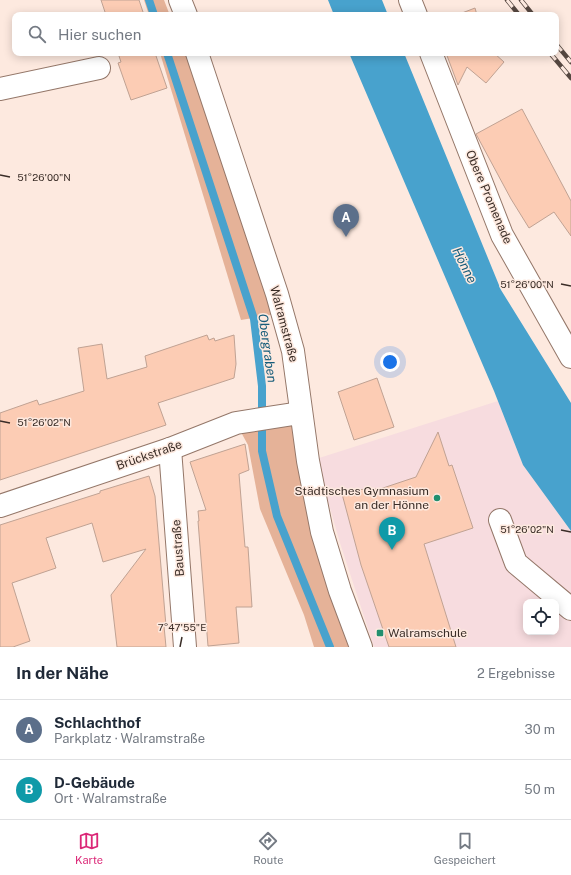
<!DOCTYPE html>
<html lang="de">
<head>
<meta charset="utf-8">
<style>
	body { margin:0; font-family:"Public Sans",sans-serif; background:#f6f6f7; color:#1f2937 }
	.controls { position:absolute; right:12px; bottom:12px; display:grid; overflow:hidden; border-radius:8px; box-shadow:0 2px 10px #0003 }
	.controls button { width:36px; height:36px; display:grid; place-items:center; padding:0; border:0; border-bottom:1px solid #e0e1e3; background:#fff; color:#1f2937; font:20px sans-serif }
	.you { position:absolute; left:390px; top:362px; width:14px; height:14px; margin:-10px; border:3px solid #fff; border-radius:50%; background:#1a73e8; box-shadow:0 0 0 6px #1a73e833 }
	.badge { display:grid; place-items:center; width:26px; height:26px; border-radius:50%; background:#db2777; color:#fff; font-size:13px; font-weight:700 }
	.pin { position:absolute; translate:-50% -33px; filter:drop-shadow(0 1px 2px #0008) }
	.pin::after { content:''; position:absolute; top:21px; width:14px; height:12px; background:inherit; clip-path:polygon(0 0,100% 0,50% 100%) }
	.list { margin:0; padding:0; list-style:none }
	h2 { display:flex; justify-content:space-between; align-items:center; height:52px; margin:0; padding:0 16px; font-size:17px }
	h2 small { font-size:13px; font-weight:400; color:#747a83 }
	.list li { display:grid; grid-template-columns:26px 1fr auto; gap:12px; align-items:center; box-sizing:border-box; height:60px; padding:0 16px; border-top:1px solid #e0e1e3 }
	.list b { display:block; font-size:15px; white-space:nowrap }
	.list p { margin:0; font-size:13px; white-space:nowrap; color:#747a83 }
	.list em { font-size:13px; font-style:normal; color:#747a83 }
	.icon { flex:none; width:22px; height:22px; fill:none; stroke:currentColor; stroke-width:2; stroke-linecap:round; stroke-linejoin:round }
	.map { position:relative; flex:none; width:571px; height:647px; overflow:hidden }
	.search { position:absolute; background:#fff; box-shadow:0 2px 10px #0003; left:12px; right:12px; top:12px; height:44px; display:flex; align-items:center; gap:10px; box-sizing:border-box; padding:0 14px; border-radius:8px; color:#747a83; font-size:15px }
	.sheet { height:172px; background:#fff }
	nav { display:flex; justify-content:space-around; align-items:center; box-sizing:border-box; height:56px; border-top:1px solid #e0e1e3; background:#fff; font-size:11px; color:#747a83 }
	nav a { display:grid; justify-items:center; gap:2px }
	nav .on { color:#db2777 }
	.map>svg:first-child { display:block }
</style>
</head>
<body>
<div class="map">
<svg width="571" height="647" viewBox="0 0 571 647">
	<rect width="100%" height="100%" fill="#fde9df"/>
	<path fill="#f7dcdf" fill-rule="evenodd" d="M498,401L523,465L571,531V647H374L340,543L316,459ZM526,602H556V632H526Z"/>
	<g fill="#e5b298">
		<path d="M144,0H164L169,13L172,15H149Z"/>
		<path d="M160,53H195L282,313L241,320Z"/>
		<path d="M300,413L360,647H314L304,615L260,509L248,445L236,423Z"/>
	</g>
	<g fill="#48a2cd">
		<path d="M328,0H382L388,15H334Z"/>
		<path d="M349,53H404L501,290L571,403V531L523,465L494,391Z"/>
	</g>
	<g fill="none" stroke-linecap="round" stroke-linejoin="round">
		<g stroke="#48a2cd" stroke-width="8">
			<path d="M149,0L154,15"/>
			<path d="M167,53L254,319L262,386V451L277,516L330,647"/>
		</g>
	</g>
	<g fill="#fcccb4" stroke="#c0a293">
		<path d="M101,0H139L144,15H106Z"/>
		<path d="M475,8L477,15H454L462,13Z"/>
		<path d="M118,53H155L167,88L131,100L118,63L121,62Z"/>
		<path d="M446,53H494L504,62L486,83L467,67L458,85Z"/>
		<path d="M522,109L571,201V236L554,212L529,228L511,199L476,134Z"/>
		<path d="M207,335L209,340L214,338L215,341L234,335L236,364L234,378L158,403L166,425L0,480V413L37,400L39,405L84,391L78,348L102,344L107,379L147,367L145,356Z"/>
		<path d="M377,378L394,427L354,440L338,392Z"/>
		<path d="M438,432L449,466L452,465L473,528L424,544L456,647H389L361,565L341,490L380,489L416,477Z"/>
		<path d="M245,444L249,470L239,474L245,547H248L252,607H236L239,643L208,646L198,521H199L198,511L206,510L190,462Z"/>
		<path d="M149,476L155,496L166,626H164L166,647H117L111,595L146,549L103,562L92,523L46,538L56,568L12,583L30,641L13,647H0V525L100,493V491Z"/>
	</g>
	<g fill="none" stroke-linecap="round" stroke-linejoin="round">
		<g stroke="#947769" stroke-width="24">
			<g id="minor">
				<path d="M180,0L186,15"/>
				<path d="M410,0L416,15"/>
				<path d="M197,53L277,294L293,351L308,461L322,532L340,591L361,647"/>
				<path d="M431,53L502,235L571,357"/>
				<path d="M0,89L99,68"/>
				<path d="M170,449L185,647"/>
				<path d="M0,506L170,449L236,423L300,413"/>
				<path d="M500,520L516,563L571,609"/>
			</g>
		</g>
		<use href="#minor" stroke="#fff" stroke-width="22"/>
		<g stroke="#554740" stroke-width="4.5">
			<g id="rail">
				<path d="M507,0L519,15"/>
				<path d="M521,0L533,15"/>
				<path d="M556,44L571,62"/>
				<path d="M550,53L571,78"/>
			</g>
		</g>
		<use href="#rail" stroke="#fde9df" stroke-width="3" stroke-dasharray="9" stroke-linecap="butt"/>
	</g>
	<path fill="none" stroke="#3a2d27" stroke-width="1.5" d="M0,175L10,177M561,284L571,286M0,421L10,423M561,530L571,532M180,647L182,637"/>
	<g fill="#228f6e" stroke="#fde9df" stroke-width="1.5">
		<circle cx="437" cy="498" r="4"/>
		<rect x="376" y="629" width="8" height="8" rx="2"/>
	</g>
	<g text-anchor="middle" stroke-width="3" stroke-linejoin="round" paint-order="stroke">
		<g font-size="12" fill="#3a2d27" stroke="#fde9df">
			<text transform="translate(489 197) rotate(67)" y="4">Obere Promenade</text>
			<text transform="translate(284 324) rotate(75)" y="4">Walramstraße</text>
			<text transform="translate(149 455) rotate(-19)" y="4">Brückstraße</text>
			<text transform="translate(178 548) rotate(-94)" y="4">Baustraße</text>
		</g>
		<g font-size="12" fill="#3a2d27" stroke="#fde9df" text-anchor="end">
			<text x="429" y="495">Städtisches Gymnasium<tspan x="429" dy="14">an der Hönne</tspan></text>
			<text x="388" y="637" text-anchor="start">Walramschule</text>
		</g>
		<g font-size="13" font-style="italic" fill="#165c7a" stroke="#fde9df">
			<text transform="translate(465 265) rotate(63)" y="5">Hönne</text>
			<text transform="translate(268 348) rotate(82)" y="5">Obergraben</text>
		</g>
	</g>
	<g font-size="10" text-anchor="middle" fill="#3a2d27" stroke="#fde9df" stroke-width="3" stroke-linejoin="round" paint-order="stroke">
		<text x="44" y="181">51°26'00"N</text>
		<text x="527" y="288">51°26'00"N</text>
		<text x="44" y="426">51°26'02"N</text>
		<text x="527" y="533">51°26'02"N</text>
		<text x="182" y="631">7°47'55"E</text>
	</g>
</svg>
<div class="controls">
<button><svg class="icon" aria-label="locate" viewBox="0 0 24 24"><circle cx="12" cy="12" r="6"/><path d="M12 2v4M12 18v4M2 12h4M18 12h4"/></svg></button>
</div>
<div class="you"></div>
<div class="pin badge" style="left:346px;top:237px;background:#5c6f8a">A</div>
<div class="pin badge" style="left:392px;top:550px;background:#0f9aa8">B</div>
<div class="search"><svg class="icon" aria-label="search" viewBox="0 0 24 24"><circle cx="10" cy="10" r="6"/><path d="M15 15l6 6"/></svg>Hier suchen</div>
</div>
<section class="sheet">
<h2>In der Nähe<small>2 Ergebnisse</small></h2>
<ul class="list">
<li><span class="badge" style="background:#5c6f8a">A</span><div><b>Schlachthof</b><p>Parkplatz · Walramstraße</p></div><em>30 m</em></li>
<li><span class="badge" style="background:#0f9aa8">B</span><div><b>D-Gebäude</b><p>Ort · Walramstraße</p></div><em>50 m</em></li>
</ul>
</section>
<nav>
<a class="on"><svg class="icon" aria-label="map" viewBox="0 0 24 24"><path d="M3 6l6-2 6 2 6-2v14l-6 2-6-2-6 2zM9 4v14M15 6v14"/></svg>Karte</a>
<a><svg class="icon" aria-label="directions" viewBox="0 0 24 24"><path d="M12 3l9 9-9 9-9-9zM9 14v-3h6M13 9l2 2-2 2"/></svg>Route</a>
<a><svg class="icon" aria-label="saved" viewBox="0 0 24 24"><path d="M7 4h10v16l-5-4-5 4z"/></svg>Gespeichert</a>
</nav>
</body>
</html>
